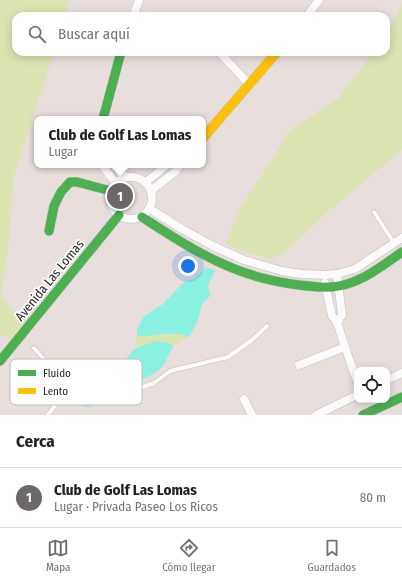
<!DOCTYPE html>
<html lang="es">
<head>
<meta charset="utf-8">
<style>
	body { margin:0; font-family:"Fira Sans Condensed",sans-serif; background:#f6f6f6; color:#222 }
	.controls { position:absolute; right:12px; bottom:12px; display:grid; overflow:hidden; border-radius:8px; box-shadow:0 2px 10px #0003 }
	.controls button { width:36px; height:36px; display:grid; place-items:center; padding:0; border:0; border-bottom:1px solid #e0e0e0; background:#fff; color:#222; font:20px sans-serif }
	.you { position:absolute; left:188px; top:266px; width:14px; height:14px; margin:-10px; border:3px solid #fff; border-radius:50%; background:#1a73e8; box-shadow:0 0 0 6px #1a73e833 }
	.badge { display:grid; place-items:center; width:26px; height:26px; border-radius:50%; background:#6b6867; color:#fff; font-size:13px; font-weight:700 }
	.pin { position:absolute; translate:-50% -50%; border:2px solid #fff; box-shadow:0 1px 4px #0006 }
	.popup { position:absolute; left:34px; top:116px; width:172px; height:52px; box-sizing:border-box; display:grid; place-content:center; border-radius:8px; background:#fff; filter:drop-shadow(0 1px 3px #0005); font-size:13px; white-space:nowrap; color:#767676 }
	.popup b { font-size:15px; color:#222 }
	.popup::after { content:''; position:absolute; left:50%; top:100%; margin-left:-8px; border:8px solid transparent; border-top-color:#fff }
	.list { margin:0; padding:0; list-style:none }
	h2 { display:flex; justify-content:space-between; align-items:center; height:52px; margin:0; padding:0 16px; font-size:17px }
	h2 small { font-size:13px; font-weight:400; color:#767676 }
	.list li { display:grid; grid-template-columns:26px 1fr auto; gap:12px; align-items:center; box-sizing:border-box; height:60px; padding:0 16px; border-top:1px solid #e0e0e0 }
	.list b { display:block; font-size:15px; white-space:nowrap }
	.list p { margin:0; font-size:13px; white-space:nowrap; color:#767676 }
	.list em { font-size:13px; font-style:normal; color:#767676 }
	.icon { flex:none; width:22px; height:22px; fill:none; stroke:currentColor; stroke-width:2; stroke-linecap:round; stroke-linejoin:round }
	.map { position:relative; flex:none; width:402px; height:415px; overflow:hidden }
	.search { position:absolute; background:#fff; box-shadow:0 2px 10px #0003; left:12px; right:12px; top:12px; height:44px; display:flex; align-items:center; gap:10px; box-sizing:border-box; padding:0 14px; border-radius:12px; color:#767676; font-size:15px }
	.sheet { height:112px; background:#fff }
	nav { display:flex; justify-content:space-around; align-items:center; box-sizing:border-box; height:56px; border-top:1px solid #e0e0e0; background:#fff; font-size:11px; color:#767676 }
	nav a { display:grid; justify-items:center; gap:2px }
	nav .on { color:#6b6867 }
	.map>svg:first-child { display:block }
</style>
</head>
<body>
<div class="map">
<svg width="402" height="415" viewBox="0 0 402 415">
	<rect width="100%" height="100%" fill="#e8dedc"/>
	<g fill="#dce4b2">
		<path d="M0,0H69L65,16H16V52H54L14,175L8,249L1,293L8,306L26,320L11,340L0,333Z"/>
		<path d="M402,4V150L326,213L284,253L270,259L235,249L226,243L242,205L250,192L273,159L289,131L339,98L373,52H386V34L392,26Z"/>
		<path d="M162,334H180L189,337L173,346L168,343L135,349L137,336H150Z"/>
	</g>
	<g fill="#8af0e0">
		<path d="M207,267L215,271L208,285L210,296L202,304L197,323L189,337L180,334H162L150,336H137V330L143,317L163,304L183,283L195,278Z"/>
		<path d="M157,341L168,343L173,346L165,363L159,370L146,378L119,385L106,392L92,406L87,407L83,406L78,397C84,386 95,384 106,378C118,371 124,359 134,350C139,346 151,343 157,341Z"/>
	</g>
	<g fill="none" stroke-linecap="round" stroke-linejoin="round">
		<g stroke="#c0bebf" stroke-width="5">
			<g id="lane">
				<path d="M374,212L394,243"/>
				<path d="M34,348L58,375V401L48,415"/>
				<path d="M58,375L69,367H88L106,377L116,389L122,393L131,391L154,383L170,371L228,357L252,340L267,326"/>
			</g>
		</g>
		<g stroke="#c0bebf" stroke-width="9">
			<g id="street">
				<path d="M133,16L139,0"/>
				<path d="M307,16L319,0"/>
				<path d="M219,52L249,84"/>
				<path d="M102,165L114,181L113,186"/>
				<path d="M116,165L121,174L127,177"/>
				<circle cx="131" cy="198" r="21"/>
				<path d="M146,182L167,165"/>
				<path d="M152,190L176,171L180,165"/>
				<path d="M150,209L182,229L213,246L244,260L282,271L301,274L325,275L337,274L355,269L402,238"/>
				<path d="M337,274L342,315L337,322"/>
				<path d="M325,283L332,316L337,322L345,347L357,381"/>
				<path d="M299,365L345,347"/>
				<path d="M387,380L402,373"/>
				<path d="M244,399L252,415"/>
				<path d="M316,415L357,395"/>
			</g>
		</g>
		<g stroke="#c0bebf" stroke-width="10">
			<g id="fast">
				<path d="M103,119L121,52"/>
				<path d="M142,217C177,240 214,264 255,276C269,280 284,283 299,285C315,287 331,289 347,284C367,278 385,264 402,252"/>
				<path d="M49,231L54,206L61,192L70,182H77L111,191"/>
				<path d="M0,361L119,215"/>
				<path d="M363,415L402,397"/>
			</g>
		</g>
		<g stroke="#c0bebf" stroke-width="10">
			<path id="slow" d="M203,138L277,52"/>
		</g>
		<use href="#lane" stroke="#fcfafa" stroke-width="4"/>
		<use href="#street" stroke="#fcfafa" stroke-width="8"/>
		<use href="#fast" stroke="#4caf50" stroke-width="9"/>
		<use href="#slow" stroke="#ffc107" stroke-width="9"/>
	</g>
	<g text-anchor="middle" stroke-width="3.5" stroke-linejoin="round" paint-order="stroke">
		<g font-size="13" fill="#282828" stroke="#fff">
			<text transform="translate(49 280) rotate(-51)" y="5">Avenida Las Lomas</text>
		</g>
	</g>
	<rect x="10" y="359" width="132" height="46" rx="6" fill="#fff" stroke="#bebebe" stroke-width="1"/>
	<rect x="18" y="370" width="18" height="6" fill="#4caf50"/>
	<rect x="18" y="388" width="18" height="6" fill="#ffc107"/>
	<g font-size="11" fill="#282828">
		<text x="43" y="377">Fluido</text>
		<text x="43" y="395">Lento</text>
	</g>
</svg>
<div class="controls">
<button><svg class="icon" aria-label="locate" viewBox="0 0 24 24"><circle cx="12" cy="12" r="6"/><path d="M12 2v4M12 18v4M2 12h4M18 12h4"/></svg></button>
</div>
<div class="you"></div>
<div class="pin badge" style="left:120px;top:196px">1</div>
<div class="popup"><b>Club de Golf Las Lomas</b>Lugar</div>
<div class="search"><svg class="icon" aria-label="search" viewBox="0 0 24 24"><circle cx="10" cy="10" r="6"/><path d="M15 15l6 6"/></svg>Buscar aquí</div>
</div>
<section class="sheet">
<h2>Cerca<small></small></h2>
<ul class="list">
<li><span class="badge">1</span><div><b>Club de Golf Las Lomas</b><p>Lugar · Privada Paseo Los Ricos</p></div><em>80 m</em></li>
</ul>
</section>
<nav>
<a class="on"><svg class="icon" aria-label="map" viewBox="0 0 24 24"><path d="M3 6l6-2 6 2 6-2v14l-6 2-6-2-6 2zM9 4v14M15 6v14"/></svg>Mapa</a>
<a><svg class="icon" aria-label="directions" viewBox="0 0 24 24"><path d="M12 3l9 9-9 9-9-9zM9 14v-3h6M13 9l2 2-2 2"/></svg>Cómo llegar</a>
<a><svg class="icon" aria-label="saved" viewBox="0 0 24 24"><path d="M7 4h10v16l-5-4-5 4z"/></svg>Guardados</a>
</nav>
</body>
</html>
